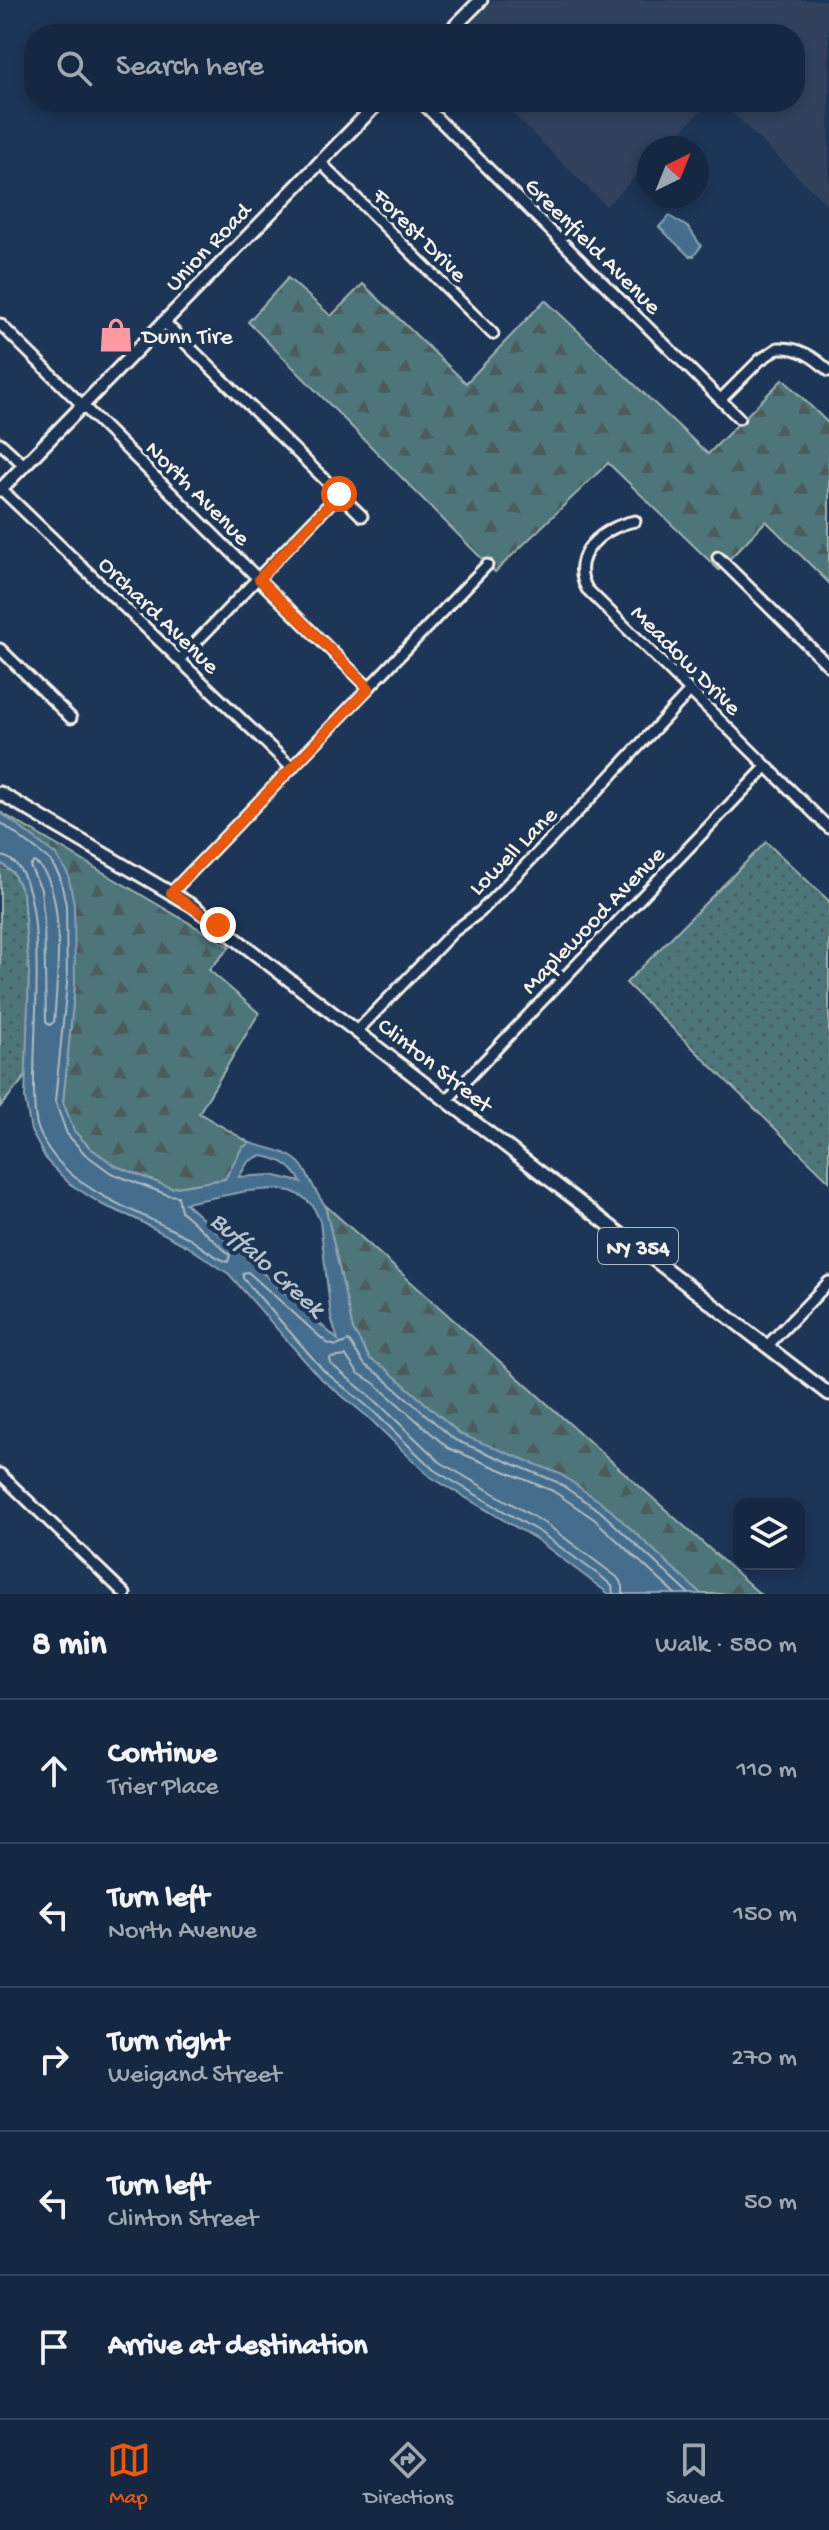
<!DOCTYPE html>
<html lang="en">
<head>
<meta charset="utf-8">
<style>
	body { margin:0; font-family:"Gochi Hand",sans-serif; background:#1f3048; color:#f1f3f6 }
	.controls { position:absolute; right:24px; bottom:24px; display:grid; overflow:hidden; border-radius:16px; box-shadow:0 4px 12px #0003 }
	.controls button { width:72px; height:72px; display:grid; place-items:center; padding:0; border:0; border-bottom:2px solid #35445a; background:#162841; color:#f1f3f6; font:40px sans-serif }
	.compass { position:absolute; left:637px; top:136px; width:72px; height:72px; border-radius:50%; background:#162841; box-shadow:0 4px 12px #0003; rotate:43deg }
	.stop { position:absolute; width:24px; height:24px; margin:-18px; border:6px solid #ea580c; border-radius:50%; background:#fff }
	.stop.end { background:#ea580c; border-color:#fff; box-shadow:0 2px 8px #0008 }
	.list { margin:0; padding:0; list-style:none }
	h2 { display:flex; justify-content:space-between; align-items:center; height:104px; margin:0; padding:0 32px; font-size:34px }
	h2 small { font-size:26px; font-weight:400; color:#9ea6b1 }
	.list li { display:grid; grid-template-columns:52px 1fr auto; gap:24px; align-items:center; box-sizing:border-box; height:144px; padding:0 32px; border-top:2px solid #35445a }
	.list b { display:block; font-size:30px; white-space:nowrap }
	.list p { margin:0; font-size:26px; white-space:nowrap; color:#9ea6b1 }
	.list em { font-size:26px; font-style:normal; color:#9ea6b1 }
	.icon { flex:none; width:44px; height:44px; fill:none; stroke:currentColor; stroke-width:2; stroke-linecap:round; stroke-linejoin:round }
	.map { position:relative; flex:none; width:829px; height:1594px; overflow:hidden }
	.search { position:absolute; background:#162841; box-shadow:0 4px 12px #0003; left:24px; right:24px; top:24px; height:88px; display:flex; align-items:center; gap:20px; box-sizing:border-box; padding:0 28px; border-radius:32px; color:#9ea6b1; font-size:30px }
	.sheet { height:824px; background:#162841 }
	nav { display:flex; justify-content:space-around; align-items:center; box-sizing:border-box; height:112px; border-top:2px solid #35445a; background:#162841; font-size:22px; color:#9ea6b1 }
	nav a { display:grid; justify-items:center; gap:4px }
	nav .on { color:#ea580c }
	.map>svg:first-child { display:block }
</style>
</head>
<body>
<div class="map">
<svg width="829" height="1594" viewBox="0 0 829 1594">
	<defs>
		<pattern id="green-dots" width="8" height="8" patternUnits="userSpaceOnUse" patternTransform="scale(2)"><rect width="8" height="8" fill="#4d757a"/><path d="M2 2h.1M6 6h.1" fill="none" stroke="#4b5c5d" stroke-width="1.8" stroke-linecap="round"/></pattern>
		<pattern id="forest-firs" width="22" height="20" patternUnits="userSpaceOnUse" patternTransform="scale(2)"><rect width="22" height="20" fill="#4d757a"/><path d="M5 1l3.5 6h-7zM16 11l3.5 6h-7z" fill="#4b5c5d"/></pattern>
	</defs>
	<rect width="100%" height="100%" fill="#1d3557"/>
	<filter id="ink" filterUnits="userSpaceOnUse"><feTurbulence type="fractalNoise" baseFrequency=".0125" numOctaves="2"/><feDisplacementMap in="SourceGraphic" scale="16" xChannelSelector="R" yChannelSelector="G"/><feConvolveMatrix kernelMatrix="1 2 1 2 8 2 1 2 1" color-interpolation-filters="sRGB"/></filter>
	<g filter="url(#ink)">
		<g fill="#30425c">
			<path d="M494,0H829V201L826,204L721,102H795V34H459Z"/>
			<path d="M501,102H710L664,148H649V163L606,206Z"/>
		</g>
		<g fill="url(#green-dots)" stroke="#a0b3b1" stroke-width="2">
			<path d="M766,842L829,901V1181L626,983Z"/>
			<path d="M0,862L13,873L23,893L29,972L26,1076L0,1107Z"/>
		</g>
		<g fill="url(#forest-firs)" stroke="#a0b3b1" stroke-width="2">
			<path d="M288,278L331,316L363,284L466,383L545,300L708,454L783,379L829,424V583L766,521L719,570L608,463L495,572L248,322Z"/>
			<path d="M2,813L230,947L209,970L259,1013L199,1113L250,1143L242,1148L225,1179L171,1188L116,1166L90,1148L74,1131L63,1102L75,984Z"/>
			<path d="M325,1205L760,1594H701L605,1505L460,1434L385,1368L370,1359L353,1330Z"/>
		</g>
		<g fill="#456d8d" stroke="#8ba2b1" stroke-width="2" fill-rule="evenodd">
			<path d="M669,216L689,228L701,246L694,256H689L659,227Z"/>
			<path d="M0,812L56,855L68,874L74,904L75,984L63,1102L74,1131L90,1148L116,1166L171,1188L225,1179L242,1148L250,1143C266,1148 291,1151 302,1166C311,1179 315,1193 325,1205L353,1330L370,1359L385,1368L460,1434L560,1474L605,1505L701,1594H609L536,1539L429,1476L368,1417L319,1377L229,1274L187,1246L134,1218L103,1205L70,1184L47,1161L31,1131L25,1099L29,972L23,893L13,873L0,862ZM259,1156C278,1157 292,1165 301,1182L271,1175L239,1177L248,1162ZM274,1189L291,1191L303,1197L313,1206L320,1221L331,1317L338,1340L185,1203L247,1191Z"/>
		</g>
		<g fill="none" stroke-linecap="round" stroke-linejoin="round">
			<g stroke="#aebcc4" stroke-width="2">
				<path d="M0,822L50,860L60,877L66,905L67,984L55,1101L67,1134L85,1154L111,1173L168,1195L178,1196L181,1211L230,1255L228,1262C214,1258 200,1245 187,1237C135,1209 60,1189 38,1128C22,1082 63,863 0,856"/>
				<path d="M34,862C68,880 57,986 54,1022L50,1025L46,1021L44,919L41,889L30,866Z"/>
				<path d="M613,1594L612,1586L603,1578L541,1533L434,1470L373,1411L324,1371L243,1278V1273L248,1272L327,1343L336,1346L349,1341L365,1365L380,1375L455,1440L557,1482L600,1511L689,1594"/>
				<path d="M623,1594V1586L617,1577L546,1524L440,1462L379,1404L331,1364L330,1358L346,1356L358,1373L374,1383L448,1448L553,1491L594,1519L675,1594"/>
			</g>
			<g stroke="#f4f1e8" stroke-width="15">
				<g id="minor">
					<path d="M421,102L739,418"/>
					<path d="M320,162L493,334"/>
					<path d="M164,322L362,516"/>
					<path d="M0,324L369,688"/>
					<path d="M721,399L760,360L778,348C800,347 814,357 829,371"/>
					<path d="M0,443L24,465"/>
					<path d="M1,489L292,768"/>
					<path d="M635,521C603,527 568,555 587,589L829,828"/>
					<path d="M718,557L829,666"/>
					<path d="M0,649L71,718"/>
					<path d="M179,660L339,494"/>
					<path d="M171,893L487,565"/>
					<path d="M357,1031L453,932L480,912L582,807L690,691"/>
					<path d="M447,1100L766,767"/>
					<path d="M767,1346L829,1282"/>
					<path d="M0,1474L125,1594"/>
				</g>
			</g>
			<g stroke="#f4f1e8" stroke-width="17">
				<g id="major">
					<path d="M447,34L481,0"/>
					<path d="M0,490L379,102"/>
					<path d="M0,793L193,906L829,1394"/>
				</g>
			</g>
			<use href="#minor" stroke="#1d3557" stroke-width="9"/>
			<use href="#major" stroke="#1d3557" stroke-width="11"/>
		</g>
	</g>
	<g fill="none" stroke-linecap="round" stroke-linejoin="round" filter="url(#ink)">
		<path stroke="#ea580c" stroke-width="10" d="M218,925L171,893L369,688L259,579L339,494"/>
	</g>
	<defs>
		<g id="shop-bare" transform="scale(2.76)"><path d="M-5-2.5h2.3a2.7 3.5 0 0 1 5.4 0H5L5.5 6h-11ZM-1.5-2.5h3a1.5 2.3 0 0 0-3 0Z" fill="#ff9aa2" stroke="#1d3557" stroke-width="2.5" paint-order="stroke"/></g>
	</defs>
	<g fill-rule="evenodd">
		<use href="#shop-bare" x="116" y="335"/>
	</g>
	<g text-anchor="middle" stroke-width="8" stroke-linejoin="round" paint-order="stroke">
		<rect fill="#1d3557" stroke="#b4b9bc" stroke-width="2" x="598" y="1228" width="80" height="36" rx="6"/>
		<g font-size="22" font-weight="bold" fill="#f4f1e8">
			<text x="638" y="1254">NY 354</text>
		</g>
		<g font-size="24" fill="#f4f1e8" stroke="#1d3557">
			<text transform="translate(421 234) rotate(45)" y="8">Forest Drive</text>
			<text transform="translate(594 245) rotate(45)" y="8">Greenfield Avenue</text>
			<text transform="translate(207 246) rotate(-46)" y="8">Union Road</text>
			<text transform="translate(199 492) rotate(45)" y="8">North Avenue</text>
			<text transform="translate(160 614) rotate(44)" y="8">Orchard Avenue</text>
			<text transform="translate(687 659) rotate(45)" y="8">Meadow Drive</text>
			<text transform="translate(512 850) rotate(-45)" y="8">Lowell Lane</text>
			<text transform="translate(592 919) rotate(-46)" y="8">Maplewood Avenue</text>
			<text transform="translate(436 1064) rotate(38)" y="8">Clinton Street</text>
		</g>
		<g font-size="24" fill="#f4f1e8" stroke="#1d3557" text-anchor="start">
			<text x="142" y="343">Dunn Tire</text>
		</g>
		<g font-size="26" font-style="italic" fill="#b7c3c8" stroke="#1d3557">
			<text transform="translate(269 1263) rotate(42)" y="9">Buffalo Creek</text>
		</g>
	</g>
</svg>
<div class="controls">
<button><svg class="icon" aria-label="layers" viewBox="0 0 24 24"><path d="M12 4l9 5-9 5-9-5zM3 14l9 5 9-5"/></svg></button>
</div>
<svg class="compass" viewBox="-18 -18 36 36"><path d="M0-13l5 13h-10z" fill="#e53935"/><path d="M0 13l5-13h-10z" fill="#9ea6b1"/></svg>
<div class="stop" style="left:339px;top:494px"></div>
<div class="stop end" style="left:218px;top:925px"></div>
<div class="search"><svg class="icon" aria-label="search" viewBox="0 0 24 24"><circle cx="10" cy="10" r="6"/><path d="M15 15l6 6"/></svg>Search here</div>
</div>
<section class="sheet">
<h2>8 min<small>Walk · 580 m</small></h2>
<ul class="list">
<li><svg class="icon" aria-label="ahead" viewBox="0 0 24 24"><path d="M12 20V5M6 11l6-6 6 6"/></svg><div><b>Continue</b><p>Trier Place</p></div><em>110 m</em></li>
<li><svg class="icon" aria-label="left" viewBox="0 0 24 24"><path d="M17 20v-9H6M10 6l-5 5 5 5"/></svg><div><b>Turn left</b><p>North Avenue</p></div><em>150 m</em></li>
<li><svg class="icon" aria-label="right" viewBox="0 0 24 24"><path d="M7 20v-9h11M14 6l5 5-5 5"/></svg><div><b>Turn right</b><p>Weigand Street</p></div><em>270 m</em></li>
<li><svg class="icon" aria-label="left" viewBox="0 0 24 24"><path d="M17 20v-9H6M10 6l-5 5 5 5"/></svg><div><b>Turn left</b><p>Clinton Street</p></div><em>50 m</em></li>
<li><svg class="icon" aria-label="arrive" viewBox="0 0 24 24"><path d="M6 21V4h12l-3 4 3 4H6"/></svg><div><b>Arrive at destination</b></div></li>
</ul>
</section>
<nav>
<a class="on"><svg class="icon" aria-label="map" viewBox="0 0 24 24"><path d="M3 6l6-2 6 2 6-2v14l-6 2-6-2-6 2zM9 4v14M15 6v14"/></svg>Map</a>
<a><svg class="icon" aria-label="directions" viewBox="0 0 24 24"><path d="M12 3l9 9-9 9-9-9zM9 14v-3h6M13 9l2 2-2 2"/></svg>Directions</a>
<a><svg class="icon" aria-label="saved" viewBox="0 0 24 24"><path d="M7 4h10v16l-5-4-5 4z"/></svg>Saved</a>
</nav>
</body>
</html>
